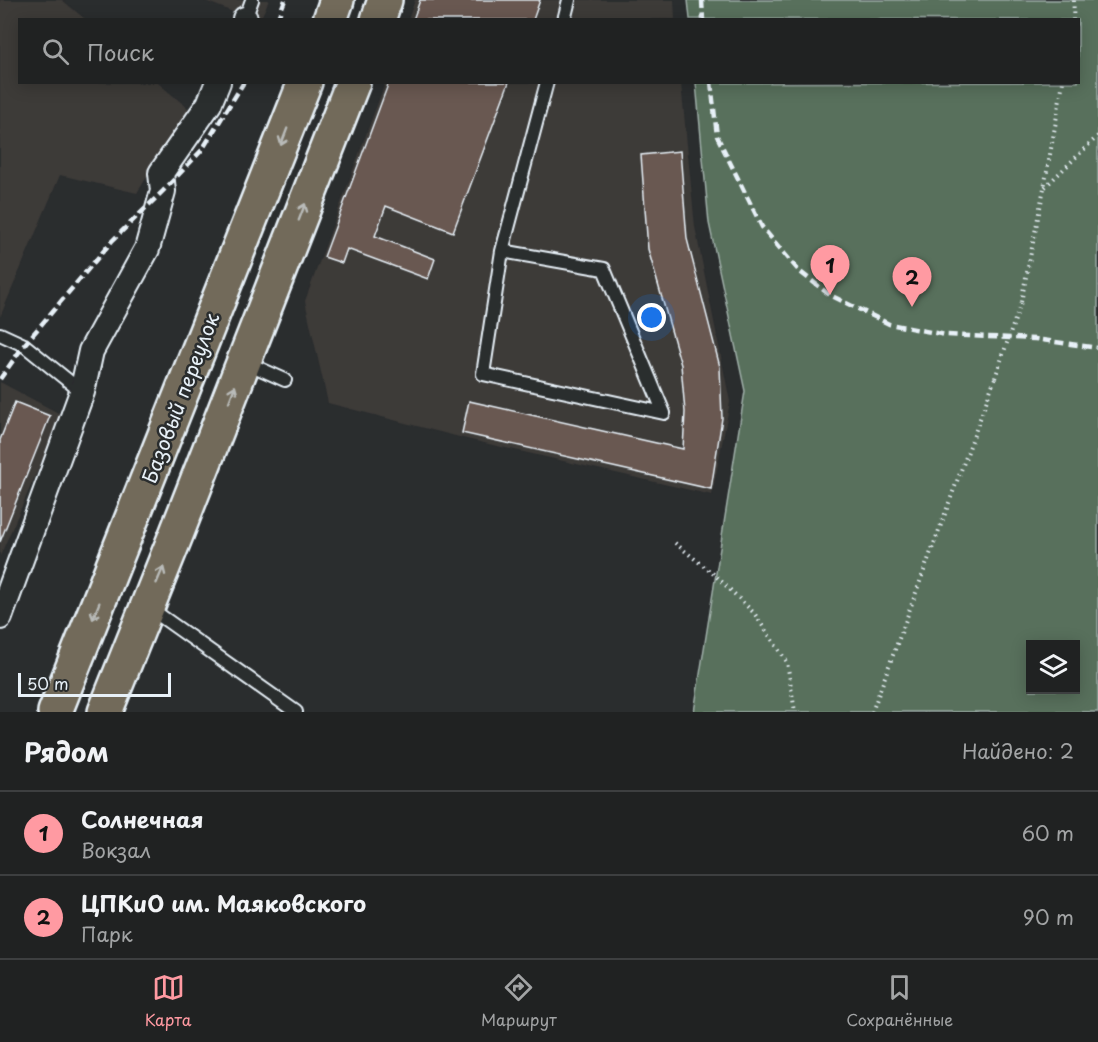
<!DOCTYPE html>
<html lang="ru">
<head>
<meta charset="utf-8">
<style>
	body { margin:0; font-family:"Playpen Sans",sans-serif; background:#2d2f2f; color:#f1f3f6 }
	.controls { position:absolute; right:18px; bottom:18px; display:grid; overflow:hidden; border-radius:0px; box-shadow:0 3px 15px #0003 }
	.controls button { width:54px; height:54px; display:grid; place-items:center; padding:0; border:0; border-bottom:2px solid #3d3f40; background:#202222; color:#f1f3f6; font:30px sans-serif }
	.scale { position:absolute; left:18px; bottom:15px; width:153px; box-sizing:border-box; padding-left:6px; border:3px solid #e8f1f8; border-top:0; font-size:16px; line-height:21px; white-space:nowrap; color:#e8f1f8; -webkit-text-stroke:4px #2a2d2e; paint-order:stroke }
	.you { position:absolute; left:652px; top:318px; width:21px; height:21px; margin:-15px; border:4px solid #fff; border-radius:50%; background:#1a73e8; box-shadow:0 0 0 9px #1a73e833 }
	.badge { display:grid; place-items:center; width:39px; height:39px; border-radius:50%; background:#ff9aa2; color:#111; font-size:20px; font-weight:700 }
	.pin { position:absolute; translate:-50% -50px; filter:drop-shadow(0 2px 3px #0008) }
	.pin::after { content:''; position:absolute; top:32px; width:21px; height:18px; background:inherit; clip-path:polygon(0 0,100% 0,50% 100%) }
	.list { margin:0; padding:0; list-style:none }
	h2 { display:flex; justify-content:space-between; align-items:center; height:78px; margin:0; padding:0 24px; font-size:26px }
	h2 small { font-size:20px; font-weight:400; color:#a2a4a5 }
	.list li { display:grid; grid-template-columns:39px 1fr auto; gap:18px; align-items:center; box-sizing:border-box; height:84px; padding:0 24px; border-top:2px solid #3d3f40 }
	.list b { display:block; font-size:22px; white-space:nowrap }
	.list p { margin:0; font-size:20px; white-space:nowrap; color:#a2a4a5 }
	.list em { font-size:20px; font-style:normal; color:#a2a4a5 }
	.icon { flex:none; width:33px; height:33px; fill:none; stroke:currentColor; stroke-width:2; stroke-linecap:round; stroke-linejoin:round }
	.map { position:relative; flex:none; width:1098px; height:712px; overflow:hidden }
	.search { position:absolute; background:#202222; box-shadow:0 3px 15px #0003; left:18px; right:18px; top:18px; height:66px; display:flex; align-items:center; gap:15px; box-sizing:border-box; padding:0 21px; border-radius:0px; color:#a2a4a5; font-size:22px }
	.sheet { height:246px; background:#202222 }
	nav { display:flex; justify-content:space-around; align-items:center; box-sizing:border-box; height:84px; border-top:2px solid #3d3f40; background:#202222; font-size:16px; color:#a2a4a5 }
	nav a { display:grid; justify-items:center; gap:3px }
	nav .on { color:#ff9aa2 }
	.map>svg:first-child { display:block }
</style>
</head>
<body>
<div class="map">
<svg width="1098" height="712" viewBox="0 0 1098 712">
	<rect width="100%" height="100%" fill="#2a2d2e"/>
	<filter id="ink" filterUnits="userSpaceOnUse"><feTurbulence type="fractalNoise" baseFrequency=".0167" numOctaves="2"/><feDisplacementMap in="SourceGraphic" scale="12" xChannelSelector="R" yChannelSelector="G"/><feConvolveMatrix kernelMatrix="1 2 1 2 8 2 1 2 1" color-interpolation-filters="sRGB"/></filter>
	<g filter="url(#ink)">
		<g fill="#3d3a38">
			<path d="M0,0H62L85,19L20,20V82L158,83L189,109L137,193L60,175L0,317Z"/>
			<path d="M203,0H269L260,20L246,19L233,12Z"/>
			<path d="M415,0H674L675,19L408,20Z"/>
			<path d="M385,83H681L695,227L730,402L712,495L467,439L328,403L305,301Z"/>
			<path d="M0,382L62,415L0,556Z"/>
		</g>
		<path fill="#59705c" stroke="#a0b0aa" stroke-width="1.5" fill-rule="evenodd" d="M688,0H1098V712H694L745,391L709,223L696,83L1078,82V20L690,19ZM1030,644H1076V690H1030Z"/>
		<g fill="#695851" stroke="#e8f1f8" stroke-width="1.5">
			<path d="M420,0H540L533,20H413Z"/>
			<path d="M389,82H509L453,232L386,206L375,236L435,259L428,279L347,249L342,263L324,257Z"/>
			<path d="M680,151L687,239L720,367L722,418L711,489L462,433L469,401L683,449L685,412L681,365L648,249L641,155Z"/>
			<path d="M821,264L834,272L832,276L818,268Z"/>
			<path d="M15,402L50,416L0,542V440Z"/>
		</g>
		<g fill="none" stroke-linecap="round" stroke-linejoin="round">
			<g stroke="#e8f1f8" stroke-width="16">
				<g id="lane">
					<path d="M245,19L252,0"/>
					<path d="M564,20L569,0"/>
					<path d="M502,251L604,269L664,413L483,374L502,251L547,82"/>
					<path d="M0,334L24,345L82,392"/>
					<path d="M245,362L285,380"/>
					<path d="M148,607L296,712"/>
				</g>
			</g>
			<g stroke="#e8f1f8" stroke-width="28">
				<g id="street">
					<path d="M245,20V19"/>
					<path d="M0,617L82,392L91,351L147,249L163,191L161,173L209,104L218,82"/>
				</g>
			</g>
			<g stroke="#e8f1f8" stroke-width="38">
				<g id="primary">
					<path d="M330,20L337,0"/>
					<path d="M378,20L385,0"/>
					<path d="M55,712L305,82"/>
					<path d="M105,712L176,535L353,82"/>
				</g>
			</g>
			<g stroke="#e8f1f8" stroke-width="4" stroke-dasharray="1.5 4.5" stroke-linecap="butt">
				<path d="M1073,20L1074,0"/>
				<path d="M1045,187L1098,136"/>
				<path d="M1021,302L1044,188L1063,82"/>
				<path d="M675,543L716,576L754,613L787,662L795,712"/>
				<path d="M872,712L995,378"/>
			</g>
			<use href="#lane" stroke="#2a2d2e" stroke-width="12"/>
			<use href="#street" stroke="#2a2d2e" stroke-width="24"/>
			<use href="#primary" stroke="#726b5a" stroke-width="33"/>
			<g stroke="#e8f1f8" stroke-width="4.5" stroke-dasharray="9 4.5" stroke-linecap="butt">
				<path d="M702,0L703,20"/>
				<path d="M277,20L285,0"/>
				<path d="M711,82L717,136L762,227L799,271L830,295L889,324L946,335L1035,339L1098,348"/>
				<path d="M0,379L24,345L112,241L163,191L202,150L244,82"/>
			</g>
			<path stroke="#e8f1f8" stroke-width="4" stroke-dasharray="1.5 4.5" stroke-linecap="butt" d="M995,378L1021,302"/>
		</g>
		<defs><path id="oneway-shaft" d="M-6 0H5M1.5-3L5.5 0L1.5 3" fill="none" stroke-width="1.6" stroke-linecap="round" stroke-linejoin="round" transform="scale(1.5)"/></defs>
		<g stroke="#b9bbb9">
			<use href="#oneway-shaft" transform="translate(284 137) rotate(111)"/>
			<use href="#oneway-shaft" transform="translate(302 212) rotate(-69)"/>
			<use href="#oneway-shaft" transform="translate(232 394) rotate(-69)"/>
			<use href="#oneway-shaft" transform="translate(160 575) rotate(-67)"/>
			<use href="#oneway-shaft" transform="translate(96 611) rotate(112)"/>
		</g>
	</g>
	<g text-anchor="middle" stroke-width="5" stroke-linejoin="round" paint-order="stroke">
		<g font-size="20" fill="#e8f1f8" stroke="#2a2d2e">
			<text transform="translate(181 398) rotate(-69)" y="7">Базовый переулок</text>
		</g>
	</g>
</svg>
<div class="controls">
<button><svg class="icon" aria-label="layers" viewBox="0 0 24 24"><path d="M12 4l9 5-9 5-9-5zM3 14l9 5 9-5"/></svg></button>
</div>
<div class="scale">50 m</div>
<div class="you"></div>
<div class="pin badge" style="left:830px;top:295px">1</div>
<div class="pin badge" style="left:912px;top:307px">2</div>
<div class="search"><svg class="icon" aria-label="search" viewBox="0 0 24 24"><circle cx="10" cy="10" r="6"/><path d="M15 15l6 6"/></svg>Поиск</div>
</div>
<section class="sheet">
<h2>Рядом<small>Найдено: 2</small></h2>
<ul class="list">
<li><span class="badge">1</span><div><b>Солнечная</b><p>Вокзал</p></div><em>60 m</em></li>
<li><span class="badge">2</span><div><b>ЦПКиО им. Маяковского</b><p>Парк</p></div><em>90 m</em></li>
</ul>
</section>
<nav>
<a class="on"><svg class="icon" aria-label="map" viewBox="0 0 24 24"><path d="M3 6l6-2 6 2 6-2v14l-6 2-6-2-6 2zM9 4v14M15 6v14"/></svg>Карта</a>
<a><svg class="icon" aria-label="directions" viewBox="0 0 24 24"><path d="M12 3l9 9-9 9-9-9zM9 14v-3h6M13 9l2 2-2 2"/></svg>Маршрут</a>
<a><svg class="icon" aria-label="saved" viewBox="0 0 24 24"><path d="M7 4h10v16l-5-4-5 4z"/></svg>Сохранённые</a>
</nav>
</body>
</html>
